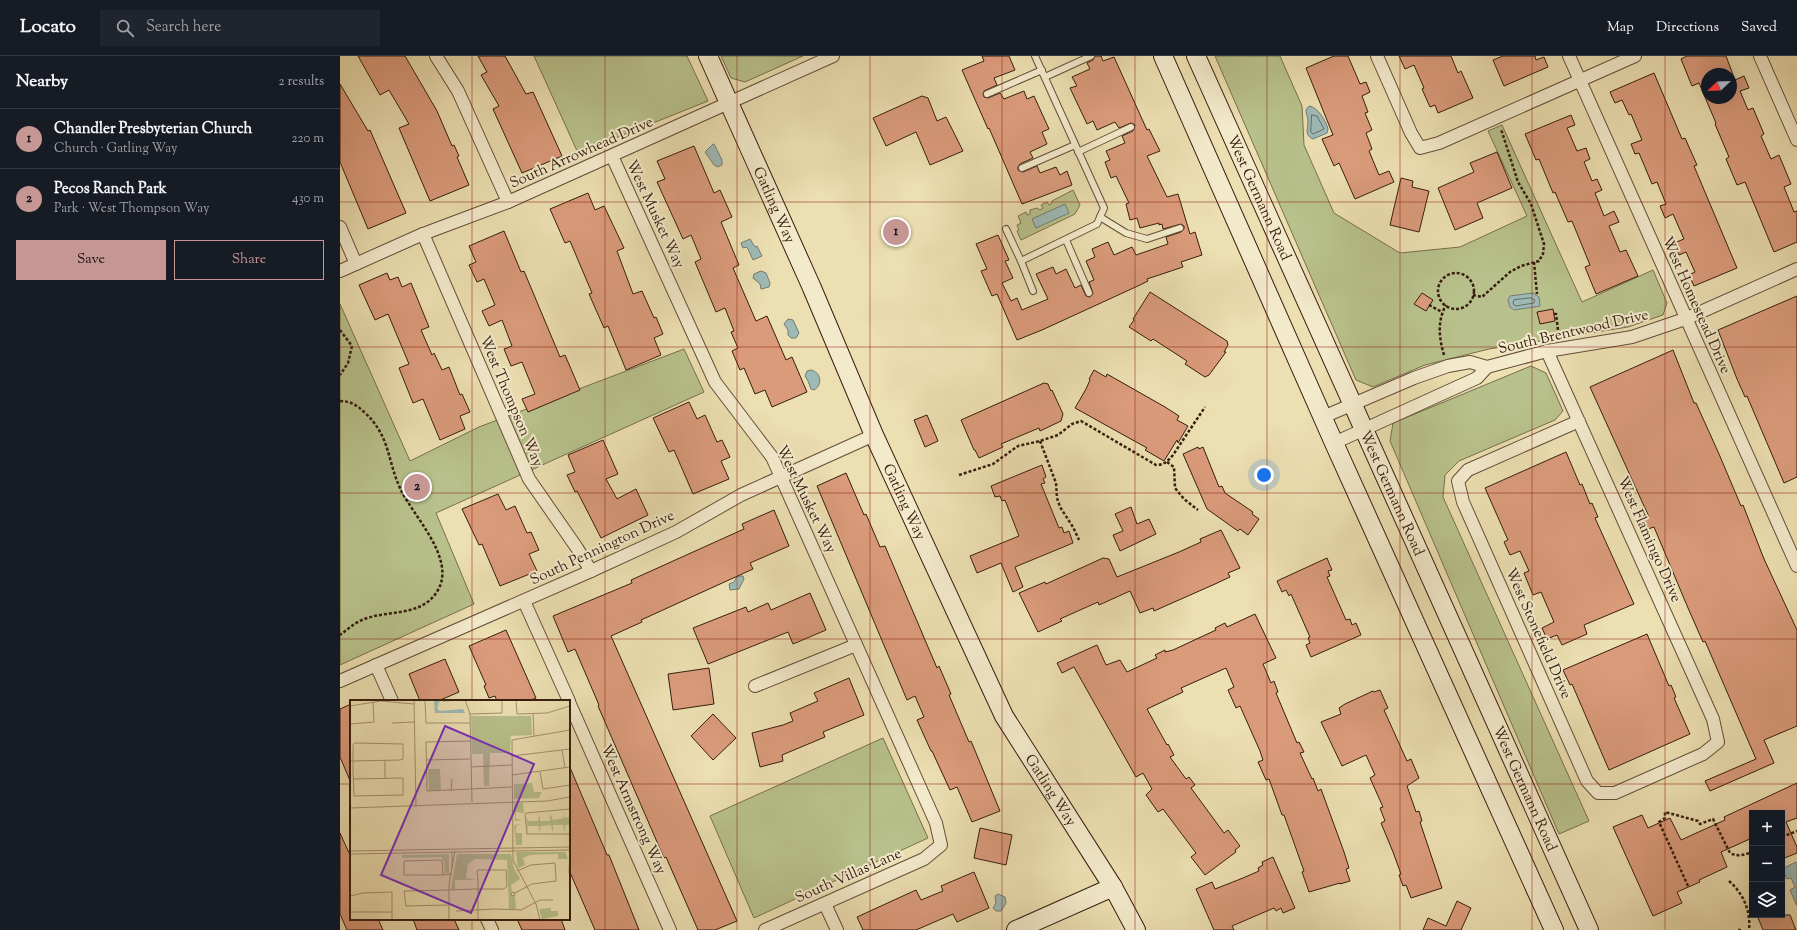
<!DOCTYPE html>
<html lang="en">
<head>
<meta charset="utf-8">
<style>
	body { margin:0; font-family:"Sorts Mill Goudy",serif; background:#20242c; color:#f1f3f6 }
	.controls { position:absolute; right:12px; bottom:12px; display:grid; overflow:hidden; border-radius:0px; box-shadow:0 4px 16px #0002 }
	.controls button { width:36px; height:36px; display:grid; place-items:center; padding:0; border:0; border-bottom:1px solid #363941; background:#171b24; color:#f1f3f6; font:20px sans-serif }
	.compass { position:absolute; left:1361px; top:12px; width:36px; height:36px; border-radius:50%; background:#171b24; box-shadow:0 4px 16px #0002; rotate:247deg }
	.you { position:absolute; left:924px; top:419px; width:14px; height:14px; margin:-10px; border:3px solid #fff; border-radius:50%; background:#1a73e8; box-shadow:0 0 0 6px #1a73e833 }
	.badge { display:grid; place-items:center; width:26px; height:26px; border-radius:50%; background:#c59692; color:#111; font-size:13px; font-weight:700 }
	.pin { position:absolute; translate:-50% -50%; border:2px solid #fff; box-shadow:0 1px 4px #0006 }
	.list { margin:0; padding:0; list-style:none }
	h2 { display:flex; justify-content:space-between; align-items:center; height:52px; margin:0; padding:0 16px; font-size:17px }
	h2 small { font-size:13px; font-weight:400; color:#9ea1a6 }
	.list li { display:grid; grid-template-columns:26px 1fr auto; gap:12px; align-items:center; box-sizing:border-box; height:60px; padding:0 16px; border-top:1px solid #363941 }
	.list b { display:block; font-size:15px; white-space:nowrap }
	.list p { margin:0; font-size:13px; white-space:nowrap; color:#9ea1a6 }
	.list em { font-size:13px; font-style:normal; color:#9ea1a6 }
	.actions { display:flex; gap:8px; padding:12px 16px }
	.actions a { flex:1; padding:9px 0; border:1px solid #c59692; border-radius:0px; text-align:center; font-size:14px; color:#c59692 }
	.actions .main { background:#c59692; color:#111 }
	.icon { flex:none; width:22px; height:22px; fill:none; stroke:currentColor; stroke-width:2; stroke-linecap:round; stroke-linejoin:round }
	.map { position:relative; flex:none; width:1457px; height:874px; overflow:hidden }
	header { display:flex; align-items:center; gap:24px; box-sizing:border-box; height:56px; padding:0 20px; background:#171b24; border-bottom:1px solid #363941 }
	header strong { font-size:19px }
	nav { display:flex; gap:22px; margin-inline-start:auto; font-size:14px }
	.search { width:280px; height:36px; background:#20242c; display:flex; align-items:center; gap:10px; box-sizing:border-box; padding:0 14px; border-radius:0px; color:#9ea1a6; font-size:15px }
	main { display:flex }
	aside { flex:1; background:#171b24 }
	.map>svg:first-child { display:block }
</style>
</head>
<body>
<header>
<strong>Locato</strong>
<div class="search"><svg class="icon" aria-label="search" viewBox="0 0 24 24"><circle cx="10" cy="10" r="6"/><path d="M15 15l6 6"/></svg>Search here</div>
<nav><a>Map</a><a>Directions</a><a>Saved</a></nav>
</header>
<main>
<aside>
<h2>Nearby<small>2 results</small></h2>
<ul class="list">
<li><span class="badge">1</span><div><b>Chandler Presbyterian Church</b><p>Church · Gatling Way</p></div><em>220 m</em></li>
<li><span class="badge">2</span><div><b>Pecos Ranch Park</b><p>Park · West Thompson Way</p></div><em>430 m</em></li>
</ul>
<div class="actions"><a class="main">Save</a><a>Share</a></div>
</aside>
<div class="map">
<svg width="1457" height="874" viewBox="0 0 1457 874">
	<rect width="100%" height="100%" fill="#ecdfb1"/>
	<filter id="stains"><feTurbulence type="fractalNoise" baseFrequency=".005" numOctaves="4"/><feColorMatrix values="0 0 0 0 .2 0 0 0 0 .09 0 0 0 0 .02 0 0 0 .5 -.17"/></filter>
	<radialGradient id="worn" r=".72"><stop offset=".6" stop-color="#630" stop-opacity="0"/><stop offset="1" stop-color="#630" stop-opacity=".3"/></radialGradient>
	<g fill="#b8c18b" stroke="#786f4d">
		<path d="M194,0H347L368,45L238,97Z"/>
		<path d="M381,0H463L405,26L391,22Z"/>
		<path d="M875,0H940L962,50L964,89L994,157L1060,197L1120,191L1187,160L1148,75L1162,69L1242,246L1313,214L1327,247L1323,259L1288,271L1149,293L1085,309L1033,331L1016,324Z"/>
		<path d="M733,134L740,149L735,158L681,184L677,175L679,174L677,169L681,167L678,160L686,156L687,159L690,158V154L697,152L700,154L703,152L701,149L707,146L709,149L711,148L712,145Z"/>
		<path d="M0,248L70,405L139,371L344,293L364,336L96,457L134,548L0,609Z"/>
		<path d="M1191,310L1206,317L1223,355L1215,364L1119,405L1105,419L1103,441L1249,765L1219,778L1050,385L1053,367Z"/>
		<path d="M543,682L588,782L414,862L370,760Z"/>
	</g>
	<g fill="#9dbab6" stroke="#747b73">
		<path d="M969,50C978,51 986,65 988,73L987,77L973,83C964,79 968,73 968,65C968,61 966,58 966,54Z"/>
		<path d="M373,88H374L382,104V109L378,111L374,109L365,96Z"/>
		<path d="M725,148L729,157L696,172L692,163Z"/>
		<path d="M410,183L415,191L417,190L422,200L413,204L408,193L406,191L403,192L401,187Z"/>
		<path d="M421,215L426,217L430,227L429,231L421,233L420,228L413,222L414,218Z"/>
		<path d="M1193,237L1199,241L1200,250L1174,254L1170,251L1168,244L1170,240Z"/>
		<path d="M448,263L453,264L459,277L456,282H451L448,279V274L444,268Z"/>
		<path d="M471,314C481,316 483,329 474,334L471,333L468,325L465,320L467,315Z"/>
		<path d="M400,520H403L404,523L399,533L390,534L389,528L394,526L396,522Z"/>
		<path d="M1456,806L1457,808V850L1450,834L1455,831L1451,822L1447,823L1442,813Z"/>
		<path d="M658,838L665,841L666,847L661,855H656L653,852L656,847L655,840Z"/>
	</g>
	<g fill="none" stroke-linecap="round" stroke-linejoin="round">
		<g stroke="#6a6c62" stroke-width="1">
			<path d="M972,59L977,60L984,73L973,78L971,76Z"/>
			<path d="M1191,242L1195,244L1194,247L1176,250L1173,248L1174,244Z"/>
		</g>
	</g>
	<g fill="#da9b7b" stroke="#371d0f" fill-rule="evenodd">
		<path d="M18,0H65L97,55L112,90L114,89L119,100L117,101L129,129L90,145L59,72L69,68L49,34L40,39Z"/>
		<path d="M138,0H165L186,38L193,36L222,100L182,117L153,53L159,50L141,19L147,16Z"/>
		<path d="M642,0H669L675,14L654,22L657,29L644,35L643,38L644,41L648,42L660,37L664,43L684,35L687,43L694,40L709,73L702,76L707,88L690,96L693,102L680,108L678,111V114L683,116L697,110L700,117L716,111L720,119L727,115L732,129L682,148L649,72L648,73L622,14L644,5Z"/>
		<path d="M755,0H761L763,5L774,1L807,74L809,73L820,95L807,100L827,141L838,138L850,178L855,176L862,199L841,206L843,211L807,223L808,225L800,229L702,274L677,284L657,238L652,240L641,215L647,213L636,188L658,179L669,204L665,205L673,222L662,227L671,245L677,242L682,254L708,243L696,218L713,211L716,218L726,213L734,230L735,232L741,229L746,240L750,241L753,237L749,226L754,224L746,205L755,201L752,193L768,186L774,199L792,191L796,199L828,188L826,181L841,176L844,173V170L841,168L823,173L822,168L819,169V167L800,172L797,162L790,164L786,148L789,147L776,120L771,122L765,106L770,104L766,95L785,87L782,80L793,75L795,69L791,67L779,72L775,66L757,74L753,65L747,68L730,32L737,30L732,21L750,13L747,7L753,4Z"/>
		<path d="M994,0H1008L1020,28L1026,26L1030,36L1022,40L1028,56L1025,57L1032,74L1026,77L1032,93L1029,95L1039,119L1049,115L1054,126L1015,143L999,107L994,110L982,83L993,79L966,12Z"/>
		<path d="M1059,0H1111L1118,17L1121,15L1133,42L1098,57L1095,49L1090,51L1082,33L1084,32L1074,9L1065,13Z"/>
		<path d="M1163,0H1195L1196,4L1204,1L1208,11L1164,30L1153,4Z"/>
		<path d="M1347,0H1386L1395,24L1404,20L1409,32L1400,35L1408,54L1413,52L1424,78L1421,80L1431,103L1439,99L1451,128L1444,131L1454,156L1457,155V186L1434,196L1405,126L1397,129L1386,103L1389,101L1375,68L1376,67L1359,27L1352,30L1341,3ZM1367,18H1391V42H1367Z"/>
		<path d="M1314,17L1342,83L1345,82L1357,109L1354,110L1397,212L1354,230L1349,219L1355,216L1346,196L1339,199L1334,187L1344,183L1333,158L1325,162L1320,150L1326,148L1317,126L1312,128L1299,97L1295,98L1291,88L1302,84L1291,58L1289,59L1282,44L1275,47L1270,36Z"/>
		<path d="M0,28L28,75L30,74L66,157L28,173L0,106Z"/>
		<path d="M582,40L588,42L597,65L606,61L623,95L590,109L576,76L546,90L533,62Z"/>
		<path d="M1231,59L1235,69L1227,72L1237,95L1246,92L1250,103L1244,106L1252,125L1257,123L1262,134L1255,137L1264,160L1274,155L1279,166L1269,170L1280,196L1286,194L1298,220L1256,238L1245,211L1250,209L1232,165L1228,166L1215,136L1213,137L1199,103L1196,104L1185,78Z"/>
		<path d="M354,90L374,137L380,134L392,161L381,166L399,209L393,212L416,265L427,260L446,304L452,301L467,336L432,351L425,334L415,338L404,312L400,314L392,295L398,292L391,276L394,275L385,252L376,256L355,206L361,203L351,179L343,183L317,126L325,123L317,105Z"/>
		<path d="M1157,96L1172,132L1137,147L1143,162L1115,174L1098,132L1134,116L1130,107Z"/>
		<path d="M1061,122L1073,125L1072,131L1089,135L1079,176L1050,169Z"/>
		<path d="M248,137L255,154L264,150L284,192L277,195L293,238L302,235L314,262L316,261L323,278L314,282L321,299L286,314L268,270L264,272L249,238L252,237L230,185L225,187L210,153Z"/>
		<path d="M164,175L181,216L184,215L220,301L225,299L240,334L188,356L182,343L195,338L182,306L171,310L164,293L172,290L162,264L149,270L142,255L155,249L144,223L137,226L129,209L136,206L129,190Z"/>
		<path d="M47,217L50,224L58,221L62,231L71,227L89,271L81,274L92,299L94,297L102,314L109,311L120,339L122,338L130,356L120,360L125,373L100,384L83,343L73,347L59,312L69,308L48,258L35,264L19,229Z"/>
		<path d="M810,236L887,285L888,289L884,296H886L869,319L865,321L845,308L847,305L813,283L811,285L789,271L794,264L793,263Z"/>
		<path d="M1082,237L1093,244L1086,255L1074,248Z"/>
		<path d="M1457,240V421L1444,427L1407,340L1405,341L1397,323L1378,274Z"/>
		<path d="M1213,253L1215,265L1200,268L1197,256Z"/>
		<path d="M1333,294L1354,347H1356L1379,398L1401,450L1403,449L1424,503L1457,574V670L1424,684L1434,707L1370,735L1365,725L1416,703L1365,585L1363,586L1348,552L1314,471L1308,473L1304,463L1309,461L1250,331Z"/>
		<path d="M754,314L766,321L767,318L825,351L839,360L837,364L848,370L838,387L837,384L824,405L805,394L807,392L735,352L746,333L750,324L749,323Z"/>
		<path d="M704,327L708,328L711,335L712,334L723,358L721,365L700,375L699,372L661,388L663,391L639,402L635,394H634L621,364Z"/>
		<path d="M349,346L357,363L365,359L377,386L382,384L390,401L381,405L389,423L353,438L334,394L329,396L313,362Z"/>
		<path d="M587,359L598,385L585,391L574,364Z"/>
		<path d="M263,384L278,418L266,423L277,443L296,433L308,459L261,482L237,435L235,436L227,419L235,416L228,399Z"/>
		<path d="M858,391L859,393L863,391L879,431L882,430L885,437L913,456L912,458L919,463L908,479L900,473L898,475L867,453L843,398Z"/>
		<path d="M1226,396L1240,429L1242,428L1250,448L1252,447L1258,461L1255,462L1294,548L1244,569L1247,578L1222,589L1217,579L1207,583L1202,572L1214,566L1201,536L1193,539L1184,517L1189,515L1180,495L1170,499L1164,486L1168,484L1145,432Z"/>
		<path d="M702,409L706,421L703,423L705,427L701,428L719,472L722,471L724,477L729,475L733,487L675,511L683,531L673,536L661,507L637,517L630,500L679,480L665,444L662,445L660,440L655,441L651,430Z"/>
		<path d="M506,417L524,459L526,458L540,491L545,490L597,612L599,610L611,638L609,639L629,686L631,685L660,755L632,766L617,731L610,734L592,695H591L577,664L584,661L575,640L567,644L477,430Z"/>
		<path d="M158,438L166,454L175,450L187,477L191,476L199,494L189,498L197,515L160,530L142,488L139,489L122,453Z"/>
		<path d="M791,451L797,468L809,463L816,478L780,495L773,479L783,475L775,458Z"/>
		<path d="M434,454L449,490L410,507L413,513L301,564L302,566L271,580L397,865L375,874H358L326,801L324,802L258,650L259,649L235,593L228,596L213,560L292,527L291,524L404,473L402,468Z"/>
		<path d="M881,474L900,512L888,517L890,521L875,528L814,555L813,552L800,557L790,535L759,549L758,546L720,563L722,565L698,576L679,537L705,526L706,528L763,502L769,503L777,521L839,496L861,486L860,483Z"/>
		<path d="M987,502L992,514L988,515L990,520L987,521L1006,564L1010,563L1012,569L1016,567L1021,579L971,601L966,589L970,587L968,582L970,581L951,538L949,540L946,534L942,536L937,525Z"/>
		<path d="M470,537L486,574L453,588L448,576L368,608L353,572L406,551L408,556L428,547L431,554Z"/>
		<path d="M915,558L936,602L923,608L931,627L934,625L938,636L936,637L957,687L959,686L964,696L960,697L972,723L973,722L978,735L981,733L1004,796L1009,812L1006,813L1010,825L1000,828V827L969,836L962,816L964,815L944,759H942L929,723L926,724L918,706L923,704L920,695L900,650L896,652L888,634L894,631L886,612L841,632L843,636L807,653L827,689L828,688L834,699L830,701L846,723L849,721L855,729L851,732L884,777L888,774L900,790L895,794L896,796L865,819L851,801L856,797L823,753L818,756L806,739L812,733L803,717L796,721L734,611L722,617L717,607L757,589L766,609L780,604L787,616L817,602L815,599L825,594V596L833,594L876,574L875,572L885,567L887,571Z"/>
		<path d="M166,574L196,642L189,645H157L155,640L149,642L144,630L146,629L129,590Z"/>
		<path d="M1307,578L1329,630L1331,629L1336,641L1334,642L1350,678L1269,714L1232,628L1230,629L1223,614Z"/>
		<path d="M105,603L119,636L98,645H80L69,618Z"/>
		<path d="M369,612L374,648L333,654L328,618Z"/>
		<path d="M509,622L524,659L483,676L485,681L442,699L443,705L420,711L412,677L443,669L453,665L450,657L478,645L474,637Z"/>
		<path d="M1040,634L1048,652L1044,654L1067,705L1071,703L1079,722L1067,730L1076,756L1079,755L1082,765L1080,766L1102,832L1071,842L1066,829L1063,830L1059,819L1061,818L1053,796L1041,767L1045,765L1040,752L1043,751L1030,722L1035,719L1026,699L1002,710L981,666L1001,658L999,652L1005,648L1033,635L1034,636Z"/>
		<path d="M11,648V727L0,701V653Z"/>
		<path d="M373,658L396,682L373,704L351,680Z"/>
		<path d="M229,709L267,799H269L299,874H255L229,814Z"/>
		<path d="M1457,727V762L1446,766L1457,791V797L1442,803V757H1412V782L1381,796L1387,811L1359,824L1360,826L1337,836L1342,847L1313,860L1273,771L1302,759L1308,772L1330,762L1341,784L1385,764L1384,761Z"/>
		<path d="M640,772L672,779L666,809L634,802Z"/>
		<path d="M0,777L11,801V863H38L43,874H7L0,858Z"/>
		<path d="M933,801L955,852L943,857L941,852L936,855L934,852L892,870L894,874H874L856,833L872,826L875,833L903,822L919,815L918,812L923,809L922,806Z"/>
		<path d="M634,816L649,852L617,866L613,858L576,874H523L517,861L576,834L581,844L603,835L601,830Z"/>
		<path d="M1117,845L1131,852L1121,874H1083L1088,862L1106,870Z"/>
		<path d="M1417,859H1450L1456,874H1423Z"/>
		<path d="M73,863H114L119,874H77Z"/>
		<path d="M177,863H221L225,874H182Z"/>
	</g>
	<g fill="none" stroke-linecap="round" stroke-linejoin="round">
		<g stroke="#644e38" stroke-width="8">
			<g id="lane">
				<path d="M705,21L751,0"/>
				<path d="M647,38L702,14"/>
				<path d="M738,96L791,71"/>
				<path d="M682,112L735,89"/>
				<path d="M760,161L786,177L807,183L840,172"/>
				<path d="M666,173L681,205"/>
				<path d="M726,184L749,237"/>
				<path d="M693,235L681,205L757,168L764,152L695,0"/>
			</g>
		</g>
		<g stroke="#644e38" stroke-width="14">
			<g id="street">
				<path d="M96,0L118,35L168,146"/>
				<path d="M1037,0L1071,77L1080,92L1099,87L1295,0"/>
				<path d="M1229,0L1457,510"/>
				<path d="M1420,0L1457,84"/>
				<path d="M272,100L375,326L432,401L596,767L601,789L584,803L425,874"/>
				<path d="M0,171L16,208"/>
				<path d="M83,178L189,423L237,492L251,515"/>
				<path d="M0,215L83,178L168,146L493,0"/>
				<path d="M1207,295L1373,663L1378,686L1363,698L1275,737H1258L1247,725L1123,446L1118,425L1128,414L1239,365"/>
				<path d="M983,361L1074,322L1108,310L1130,306L1147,311L1207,295L1292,281L1345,263L1457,213"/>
				<path d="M994,387L1137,322L1147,311"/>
				<path d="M184,545L229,645"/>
				<path d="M36,609L52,645"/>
				<path d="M0,625L251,515L336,476L401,439L534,379"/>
				<path d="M415,630L516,589"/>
				<path d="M229,646L330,874"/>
				<path d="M485,848L497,874"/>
				<path d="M147,863L152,874"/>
			</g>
		</g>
		<g stroke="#371d0f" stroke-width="20">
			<g id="secondary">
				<path id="s1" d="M368,0L472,232L534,379L664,660L773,831L796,874"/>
				<path d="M823,0L994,387L1214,874"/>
				<path id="s2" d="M856,0L1249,874"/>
				<path d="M676,874L773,831"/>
			</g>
		</g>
		<g stroke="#371d0f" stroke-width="2.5" stroke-dasharray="3 2" stroke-linecap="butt">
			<path d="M1194,206L1197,238"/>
			<circle cx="1116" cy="235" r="18"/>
			<path d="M1133,239L1142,241L1170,216L1181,210L1199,205L1203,198L1204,188L1191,148L1178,126L1161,73"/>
			<path d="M1089,249L1102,256"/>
			<path d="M1214,258H1216L1219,282"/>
			<path d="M0,274L12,290L8,307L0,319"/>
			<path d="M1104,299C1099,282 1097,265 1106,249"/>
			<path d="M0,345C10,345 17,349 24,356C51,380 47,406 61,434C74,461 116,503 98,534C82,562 47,553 22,564C14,567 7,574 0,579"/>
			<path d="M700,385L716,427L717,442L720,451L733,471L739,484"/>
			<path d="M827,406L834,411L835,432L844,443L858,454"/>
			<path d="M619,419L653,408L678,390L700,385L718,379L732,368L741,365L816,409C824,409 828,405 833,399L865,351"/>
			<path d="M1442,781L1457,775"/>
			<path d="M1389,825C1403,837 1411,855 1409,874"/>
			<path d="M1348,830L1319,766L1325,762V756L1358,765L1360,768L1373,763L1390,797C1398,801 1404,799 1412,796"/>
			<path d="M1398,874H1402"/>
		</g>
		<use href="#lane" stroke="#f3eacc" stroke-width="6"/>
		<use href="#street" stroke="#f3eacc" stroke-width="12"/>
		<use href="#secondary" stroke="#f3eacc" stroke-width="18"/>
	</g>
	<path fill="none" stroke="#8f2418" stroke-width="1" stroke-opacity="0.55" d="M132,0V645M265,0V874M397,0V874M530,0V874M662,0V874M795,0V874M927,0V874M1060,0V874M1192,0V874M1325,0V874M0,146H1457M0,291H1457M0,437H1457M0,583H1457M0,728H11M229,728H1457M132,863V874"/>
	<g text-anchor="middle" stroke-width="4" stroke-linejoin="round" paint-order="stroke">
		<g font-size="15" fill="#371d0f" stroke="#f3eacc">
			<text transform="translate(241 96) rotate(-24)" y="5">South Arrowhead Drive</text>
			<text dy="5" stroke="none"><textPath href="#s2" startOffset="155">West Germann Road</textPath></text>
			<text dy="5" stroke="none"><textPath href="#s1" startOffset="163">Gatling Way</textPath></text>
			<text transform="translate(316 158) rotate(65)" y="5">West Musket Way</text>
			<text transform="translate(1357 249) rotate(66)" y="5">West Homestead Drive</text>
			<text transform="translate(1233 275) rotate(-13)" y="5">South Brentwood Drive</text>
			<text transform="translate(172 345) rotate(67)" y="5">West Thompson Way</text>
			<text dy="5" stroke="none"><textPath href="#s2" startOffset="479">West Germann Road</textPath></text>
			<text transform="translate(467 443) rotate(64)" y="5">West Musket Way</text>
			<text dy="5" stroke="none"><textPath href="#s1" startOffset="487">Gatling Way</textPath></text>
			<text transform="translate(1310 483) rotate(66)" y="5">West Flamingo Drive</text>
			<text transform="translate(262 491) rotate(-25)" y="5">South Pennington Drive</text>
			<text transform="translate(1199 577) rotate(66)" y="5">West Stonefield Drive</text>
			<text dy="5" stroke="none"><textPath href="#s2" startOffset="803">West Germann Road</textPath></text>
			<text dy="5" stroke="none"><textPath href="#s1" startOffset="811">Gatling Way</textPath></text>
			<text transform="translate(294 753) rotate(66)" y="5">West Armstrong Way</text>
			<text transform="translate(508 819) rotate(-24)" y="5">South Villas Lane</text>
		</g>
	</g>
	<g transform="translate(10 644)">
		<rect width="220" height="220" fill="#ecdfb1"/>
		<path d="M121,16H181L182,35L161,36L160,53H140L139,86H134L133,54H122ZM78,69H90L91,90H79ZM182,83L184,92H192L189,98L164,99V84ZM173,102L174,113L166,112V119L174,120L165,121L164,104ZM212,111L215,118L220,117V125H215V133L213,125H203V133L201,125L191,126L189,133V126H178V133L176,115L178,121H188L190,114V121H200V113L203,120L214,118ZM173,124L166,126V133H172V145H166L164,125ZM166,152H215L218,159H208V154L180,155L173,158L175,165L168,168ZM99,154V173H95L94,161L91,157L52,158V155ZM107,154H161L164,168L170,179L161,185L162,191L160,194L165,196L166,209H159L157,160L125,159L118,164L116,178L127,180H105V189H101ZM201,208V211H208V216L192,219L189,209Z" fill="#b8c18b"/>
		<path d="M84,0H90L87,8L89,11L113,9L115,13H85Z" fill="#9dbab6"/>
		<path fill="none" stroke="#a49170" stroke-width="1" d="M64,0L66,107M75,0L76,23H120M115,0L120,14L122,102M166,0L167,14L197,13L220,6M93,1L108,0M0,6L31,1L64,4M183,13L184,36M120,14L152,13V0M42,23L64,22M0,24L24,22L23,2M120,41L76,42L77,91L162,87M212,50L215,68M162,56L220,49M35,60V78M76,60L120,59M0,61H3L50,60L53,59V44L5,43L3,45V72L4,95V96L53,95V78L3,79M121,67L162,65M190,72L193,89L220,85M162,75L220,67M101,91L102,79M0,108L197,101L220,97M220,109L176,113L175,115L177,134H220M0,151L220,147M102,152V167M0,154L220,150M219,173L220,149M93,175L92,160L54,161V175H93L102,174M164,192L165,195L162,196L161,193ZM165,193L182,184L206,181V178L205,163L181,165L167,171M0,196L13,193L42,192V220M99,205L56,206L54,191H56L99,190L126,189H154L157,186L156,170H128L127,172L128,179V220M106,211L144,209L171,210L190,200H203M0,212H42M99,220V184L105,151M190,220L186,204L163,160L162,40L220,30"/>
		<path fill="#7b2cbf" fill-opacity="0.15" stroke="#7b2cbf" stroke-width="2" d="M95,26L184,64L121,213L31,175Z"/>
		<rect width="220" height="220" fill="none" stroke="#371d0f" stroke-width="2"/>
	</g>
	<rect width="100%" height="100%" filter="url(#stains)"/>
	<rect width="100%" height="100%" fill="url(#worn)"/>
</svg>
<div class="controls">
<button>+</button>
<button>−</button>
<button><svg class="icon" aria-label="layers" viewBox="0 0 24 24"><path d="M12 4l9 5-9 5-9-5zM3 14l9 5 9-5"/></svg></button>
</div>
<svg class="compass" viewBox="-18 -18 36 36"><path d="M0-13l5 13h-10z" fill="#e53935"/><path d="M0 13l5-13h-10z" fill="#9ea1a6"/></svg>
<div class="you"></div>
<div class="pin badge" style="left:556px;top:176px">1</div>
<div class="pin badge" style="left:77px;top:431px">2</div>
</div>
</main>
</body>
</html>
